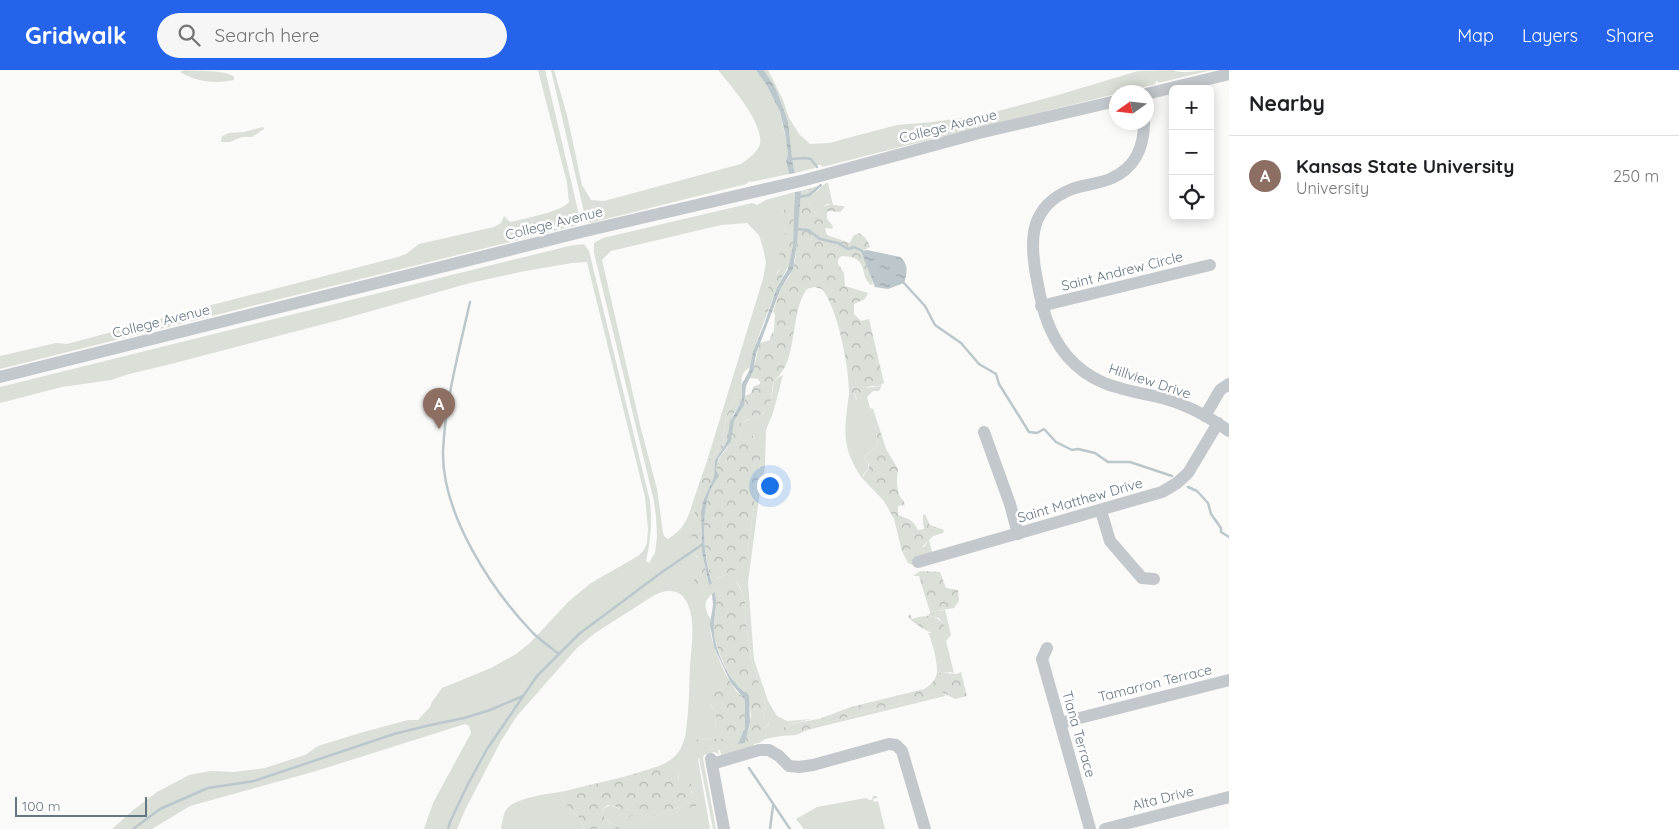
<!DOCTYPE html>
<html lang="en">
<head>
<meta charset="utf-8">
<style>
	body { margin:0; font-family:Quicksand,sans-serif; background:#f6f6f6; color:#202124 }
	.controls { position:absolute; right:15px; top:15px; display:grid; overflow:hidden; border-radius:8px; box-shadow:0 2px 12px #0003 }
	.controls button { width:45px; height:45px; display:grid; place-items:center; padding:0; border:0; border-bottom:1px solid #e0e0e0; background:#fff; color:#202124; font:25px sans-serif }
	.compass { position:absolute; left:1109px; top:15px; width:45px; height:45px; border-radius:50%; background:#fff; box-shadow:0 2px 12px #0003; rotate:256deg }
	.scale { position:absolute; left:15px; bottom:12px; width:132px; box-sizing:border-box; padding-left:5px; border:2px solid #657683; border-top:0; font-size:14px; line-height:18px; white-space:nowrap; color:#657683; -webkit-text-stroke:4px #fff; paint-order:stroke }
	.you { position:absolute; left:769px; top:415px; width:18px; height:18px; margin:-12px; border:4px solid #fff; border-radius:50%; background:#1a73e8; box-shadow:0 0 0 8px #1a73e833 }
	.badge { display:grid; place-items:center; width:32px; height:32px; border-radius:50%; background:#2563eb; color:#fff; font-size:16px; font-weight:700 }
	.pin { position:absolute; translate:-50% -41px; filter:drop-shadow(0 1px 2px #0008) }
	.pin::after { content:''; position:absolute; top:26px; width:18px; height:15px; background:inherit; clip-path:polygon(0 0,100% 0,50% 100%) }
	.list { margin:0; padding:0; list-style:none }
	h2 { display:flex; justify-content:space-between; align-items:center; height:65px; margin:0; padding:0 20px; font-size:21px }
	h2 small { font-size:16px; font-weight:400; color:#757577 }
	.list li { display:grid; grid-template-columns:32px 1fr auto; gap:15px; align-items:center; box-sizing:border-box; height:80px; padding:0 20px; border-top:1px solid #e0e0e0 }
	.list b { display:block; font-size:19px; white-space:nowrap }
	.list p { margin:0; font-size:16px; white-space:nowrap; color:#757577 }
	.list em { font-size:16px; font-style:normal; color:#757577 }
	.icon { flex:none; width:28px; height:28px; fill:none; stroke:currentColor; stroke-width:2; stroke-linecap:round; stroke-linejoin:round }
	.map { position:relative; flex:none; width:1229px; height:759px; overflow:hidden }
	header { display:flex; align-items:center; gap:30px; box-sizing:border-box; height:70px; padding:0 25px; background:#2563eb; color:#fff }
	header strong { font-size:24px }
	nav { display:flex; gap:28px; margin-inline-start:auto; font-size:18px }
	.search { width:350px; height:45px; background:#f6f6f6; display:flex; align-items:center; gap:12px; box-sizing:border-box; padding:0 18px; border-radius:28px; color:#757577; font-size:19px }
	main { display:flex }
	aside { flex:1; background:#fff }
	.map>svg:first-child { display:block }
</style>
</head>
<body>
<header>
<strong>Gridwalk</strong>
<div class="search"><svg class="icon" aria-label="search" viewBox="0 0 24 24"><circle cx="10" cy="10" r="6"/><path d="M15 15l6 6"/></svg>Search here</div>
<nav><a>Map</a><a>Layers</a><a>Share</a></nav>
</header>
<main>
<div class="map">
<svg width="1229" height="759" viewBox="0 0 1229 759">
	<defs>
		<pattern id="forest-crowns" width="20" height="18" patternUnits="userSpaceOnUse" patternTransform="scale(1.25)"><rect width="20" height="18" fill="#dadfd7"/><path d="M2 6a3 3 0 1 1 6 0M12 15a3 3 0 1 1 6 0" fill="none" stroke="#b4b9b4"/></pattern>
		<pattern id="water-ripples" width="26" height="14" patternUnits="userSpaceOnUse" patternTransform="scale(1.25)"><rect width="26" height="14" fill="#bbc7cb"/><path d="M2 4q2-2 4 0t4 0M15 11q2-2 4 0t4 0" fill="none" stroke="#9ca6aa"/></pattern>
	</defs>
	<rect width="100%" height="100%" fill="#fafaf8"/>
	<g fill="#dadfd7" fill-rule="evenodd">
		<path d="M185,0C196,1 227,0 234,7V10C214,14 197,12 180,2Z"/>
		<path d="M538,0H545L580,149L578,155L212,246L211,238L208,236L398,187L406,184L419,174L494,157L501,153L504,146L510,152C523,149 563,141 569,132L567,113Z"/>
		<path d="M551,0H554L567,45L582,115L591,130L604,131L741,94C748,89 758,82 760,74C764,53 731,16 718,0H756L767,16L780,42L786,70L788,85L786,91L789,104L751,112L750,111L746,114L590,153L587,149L584,142Z"/>
		<path d="M764,0H768L783,30L789,48L799,64L810,74L829,73L897,55L933,52L987,44L1058,25L1138,1L1173,0C1184,5 1199,0 1212,0L1158,13V11L1155,12L1156,14L978,58L977,55L975,56L976,58L822,97L821,95H816L814,90L815,98L795,103L793,95L788,51L776,19Z"/>
		<path d="M263,57L264,59L252,67H242L230,72H221L222,66L229,63L244,62Z"/>
		<path d="M826,113H828L833,135L827,134L820,141L813,142L809,133C815,123 817,120 826,113Z"/>
		<path d="M795,122V142L789,137L784,139C782,148 785,157 785,167C785,178 780,188 781,199L777,202L762,230L763,239L767,244L753,281L750,297C739,304 742,310 742,320L737,323L726,346L723,373L714,385L707,391L763,209L766,192L763,178L759,165L747,153L721,155L611,181L602,190L641,359L657,419L663,463L665,467L668,469C689,456 689,442 697,420L701,421L702,423L694,435L695,456L688,481L693,483L698,488V498L694,509L703,518L746,491L761,387L753,365H749L745,371L740,369L741,353L764,343L766,339L772,325L774,310L783,305L773,343L766,360L765,397L760,421L748,512L754,590L768,631L777,646L787,651L812,649L790,654L784,657L781,666L765,669L759,673L754,674V678L721,685L720,680H718L719,685L715,682L704,685L703,688L716,759H713L699,688L698,689L710,759H621C612,752 604,753 602,740L610,735L622,740L626,746L629,747L635,746L641,751L682,736L690,738L695,736C694,726 691,720 687,711H679L678,703L670,696L665,697L659,696C674,690 681,682 685,667C689,644 689,620 690,597C691,578 696,553 688,535C682,519 667,518 653,526L595,563L576,579L517,646L501,671L465,740L457,759H424L433,733L471,663L469,656L465,654L316,701L190,736L152,759H112L132,741L157,722L189,705L211,701L234,702L265,698L305,685L318,676L360,663L408,650H418L430,637L432,632L442,618L491,598L516,584L530,573L569,531L591,513L638,486L644,480L647,473L648,459L645,427L587,192L572,193L520,202L470,213L343,249L167,295L129,304L111,310L62,317L0,333V317L569,176L584,174L589,181L650,431C652,452 651,470 646,491L649,493L655,483L657,467L656,447L654,431L594,183V173L603,168L752,133L757,135L766,130ZM735,511L739,515L746,535L745,546L752,592L766,635L763,651L769,653C765,663 754,663 748,671L739,674L745,658C734,663 724,665 715,657L716,643L710,633C712,624 714,611 724,606L725,603C718,586 708,569 711,549C708,546 707,543 706,539C702,523 725,519 735,511ZM736,668C717,681 719,678 698,678L700,669Z"/>
		<path d="M204,237V248L0,299V286L56,273L67,274Z"/>
		<path d="M882,315L879,321H873L867,327L870,338L873,339L878,354L875,356L878,374L864,388C874,399 865,399 862,408C840,376 845,359 849,323L853,322L856,329H861L859,326C862,314 874,319 882,315Z"/>
		<path d="M929,470L932,482L913,495L908,493L902,481L907,482L910,479L924,477Z"/>
		<path d="M945,540L951,565L946,571L954,603L950,602L944,603L937,602C938,594 932,570 928,563H933L937,569L948,564V560L939,548L926,545L930,544V542Z"/>
		<path d="M938,620L945,623V626L807,660L819,654L857,645L871,640L893,636L904,632H913L928,626L931,621Z"/>
		<path d="M565,721L560,728L579,748L585,759H501C502,753 503,745 506,740C514,727 551,724 565,721Z"/>
		<path d="M873,726H877V728L873,729L874,732L878,731L885,759H804L796,749L817,737L866,728L869,730H872Z"/>
	</g>
	<g fill="url(#forest-crowns)">
		<path d="M818,116L815,126L809,133L813,142L820,141C826,132 833,135 843,136L845,137L840,142L829,141L827,142V149L833,156L832,159L825,158L827,165L850,173L853,166L859,163C865,167 868,170 870,177L862,181V184L870,203L873,214L871,215C858,205 871,187 842,186L838,189V194L844,203L845,216L868,223L865,229L854,234V244L861,251L869,249L884,313C876,319 874,314 868,317C865,318 861,322 859,325L861,329L860,332L858,331L854,323H849C849,297 838,239 822,219L814,217L807,219C789,242 799,293 774,310C771,320 773,335 764,342C758,348 748,348 741,353L740,369L745,371L749,365L752,364L760,381L761,387L746,491C737,504 723,502 712,513C705,487 700,454 708,427C710,419 715,412 718,405C712,391 723,386 729,374C733,367 731,358 734,351C738,343 745,336 745,326L751,323L753,317L760,314V312L758,309L749,308C755,297 756,285 760,273L770,270V267L774,261L775,244L773,242L781,218L790,205L795,191L801,121Z"/>
		<path d="M787,135L795,142L793,175L789,195L777,217L767,244L763,239L762,230L768,218L771,209L781,199C780,194 778,188 780,183C782,177 785,173 785,167C785,157 779,143 787,135Z"/>
		<path d="M742,320V330L733,345L727,372L715,390L714,407L704,429L701,441L702,482L709,515L703,518L694,516C692,507 699,498 698,487L693,483L688,481L687,477L695,456L694,435L701,423V421L697,420L707,391L714,385L723,373L726,346L737,323Z"/>
		<path d="M878,354L886,379L898,399C897,408 896,415 899,424C900,429 904,429 905,435L898,436V445C908,449 914,450 918,460L924,459L923,452V445L925,444L930,455L944,460L943,463L933,466L921,478L910,479L907,482L902,481L894,449L884,431L862,408L869,398V394L864,388L878,374L875,356Z"/>
		<path d="M920,501L940,502L946,518L958,520L959,531L954,538L930,542L919,506H913Z"/>
		<path d="M735,510L739,516L746,535L745,546L752,592L766,635L763,651L769,652C764,664 754,668 745,673C747,662 753,649 750,638C747,628 740,620 734,612C726,601 720,586 716,573C710,556 719,540 715,522Z"/>
		<path d="M910,544L912,549C929,544 937,544 948,560V564L937,570L933,563C929,563 912,552 908,547Z"/>
		<path d="M937,602C944,604 950,603 957,604L961,602L967,626L955,629L940,621H931L928,626L913,632H904L893,636L871,640L857,645L821,654L796,665L781,666L784,657L790,654L819,649L851,637L924,619C931,615 936,610 937,602Z"/>
		<path d="M725,603L736,621L743,627L745,630V658L733,663L720,662L715,657L716,643L709,631L708,623L714,618L715,612L718,608L724,606Z"/>
		<path d="M736,668L738,669C733,684 708,677 696,678L694,671L700,669Z"/>
		<path d="M659,696H671L677,702L679,711H687L691,714V723L694,724L697,732L696,736L686,739L683,738L682,736L641,751H638L635,746L627,747C621,740 619,736 608,735L602,740C604,753 612,752 621,759H585L579,748L560,728L565,721L627,706Z"/>
	</g>
	<g fill="url(#water-ripples)">
		<path d="M756,0H764L776,19L788,51L793,95L795,103L789,104L786,91L788,85L785,63L780,42L767,16Z"/>
		<path d="M801,121L797,173L793,199L781,218L756,284L753,301L746,316L744,335L734,351L731,371L718,389L716,400L719,405C715,412 710,419 708,427C701,451 704,489 712,513L709,515L702,482L701,441L704,429L714,407L715,390L727,372L730,352L742,330V314L749,301L753,281L764,255L777,217L788,199L793,175L795,122Z"/>
		<path d="M867,180L900,187C909,194 907,204 904,213L888,219L875,217L862,184V181Z"/>
		<path d="M715,522C718,537 713,547 714,562C715,582 731,616 749,625L750,652L745,673L738,674L745,658V630L731,613L714,577L710,554L713,535L712,524Z"/>
	</g>
	<g fill="none" stroke-linecap="round" stroke-linejoin="round">
		<g stroke="#bbc7cb" stroke-width="2.5">
			<path d="M791,89L804,88L811,89L817,97"/>
			<path d="M799,127L809,125L821,115"/>
			<path d="M796,159L808,160L820,169L838,173L848,179L854,177L862,181"/>
			<path d="M904,213L925,236L935,255L961,273L979,294L996,304L999,314L1029,362L1037,363L1044,359L1056,372L1072,380L1078,379L1095,383L1108,392H1130L1172,406"/>
			<path d="M470,232C459,281 445,332 443,382C442,444 491,519 532,562C540,570 550,577 559,584"/>
			<path d="M1188,417L1197,421L1208,433L1211,444L1221,458V462L1229,467"/>
			<path d="M749,698L790,759"/>
			<path d="M133,759L160,739L208,718L254,711L394,664L426,656L464,648L490,640L523,626"/>
			<path d="M448,759L450,752L467,716L487,679L537,606L579,564L662,502L703,474"/>
			<path d="M770,759L773,736"/>
		</g>
		<g stroke="#c3c8cc" stroke-width="12">
			<path d="M1146,24L1229,4"/>
			<path d="M1144,52C1144,77 1136,97 1112,108C1100,114 1085,114 1072,119C1029,136 1029,170 1037,210C1042,238 1048,263 1067,286C1093,316 1122,319 1158,327C1183,333 1208,346 1229,361"/>
			<path d="M1041,236L1210,195"/>
			<path d="M0,307L585,161L805,110L979,63L1116,31"/>
			<path d="M1205,346L1220,320L1229,314"/>
			<path d="M984,362L1010,434L1018,464"/>
			<path d="M1101,441L1110,471L1142,508L1154,509"/>
			<path d="M918,492L1162,422L1177,413L1188,403L1218,353"/>
			<path d="M1047,578L1042,589L1090,759"/>
			<path d="M1060,653L1229,610"/>
			<path d="M711,689L724,759"/>
			<path d="M712,694L759,680H769L779,686L789,696L799,697L813,695L889,674L896,675L902,681L925,759"/>
			<path d="M1105,759L1229,727"/>
		</g>
	</g>
	<g text-anchor="middle" stroke-width="5" stroke-linejoin="round" paint-order="stroke">
		<g font-size="14" fill="#657683" stroke="#fff">
			<text transform="translate(948 56) rotate(-14)" y="5">College Avenue</text>
			<text transform="translate(554 153) rotate(-14)" y="5">College Avenue</text>
			<text transform="translate(1122 201) rotate(-14)" y="5">Saint Andrew Circle</text>
			<text transform="translate(161 251) rotate(-14)" y="5">College Avenue</text>
			<text transform="translate(1150 311) rotate(18)" y="5">Hillview Drive</text>
			<text transform="translate(1080 430) rotate(-16)" y="5">Saint Matthew Drive</text>
			<text transform="translate(1155 613) rotate(-14)" y="5">Tamarron Terrace</text>
			<text transform="translate(1079 664) rotate(74)" y="5">Tiana Terrace</text>
			<text transform="translate(1163 728) rotate(-14)" y="5">Alta Drive</text>
		</g>
	</g>
</svg>
<div class="controls">
<button>+</button>
<button>−</button>
<button><svg class="icon" aria-label="locate" viewBox="0 0 24 24"><circle cx="12" cy="12" r="6"/><path d="M12 2v4M12 18v4M2 12h4M18 12h4"/></svg></button>
</div>
<svg class="compass" viewBox="-18 -18 36 36"><path d="M0-13l5 13h-10z" fill="#e53935"/><path d="M0 13l5-13h-10z" fill="#757577"/></svg>
<div class="scale">100 m</div>
<div class="you"></div>
<div class="pin badge" style="left:439px;top:359px;background:#8d6e63">A</div>
</div>
<aside>
<h2>Nearby<small></small></h2>
<ul class="list">
<li><span class="badge" style="background:#8d6e63">A</span><div><b>Kansas State University</b><p>University</p></div><em>250 m</em></li>
</ul>
</aside>
</main>
</body>
</html>
